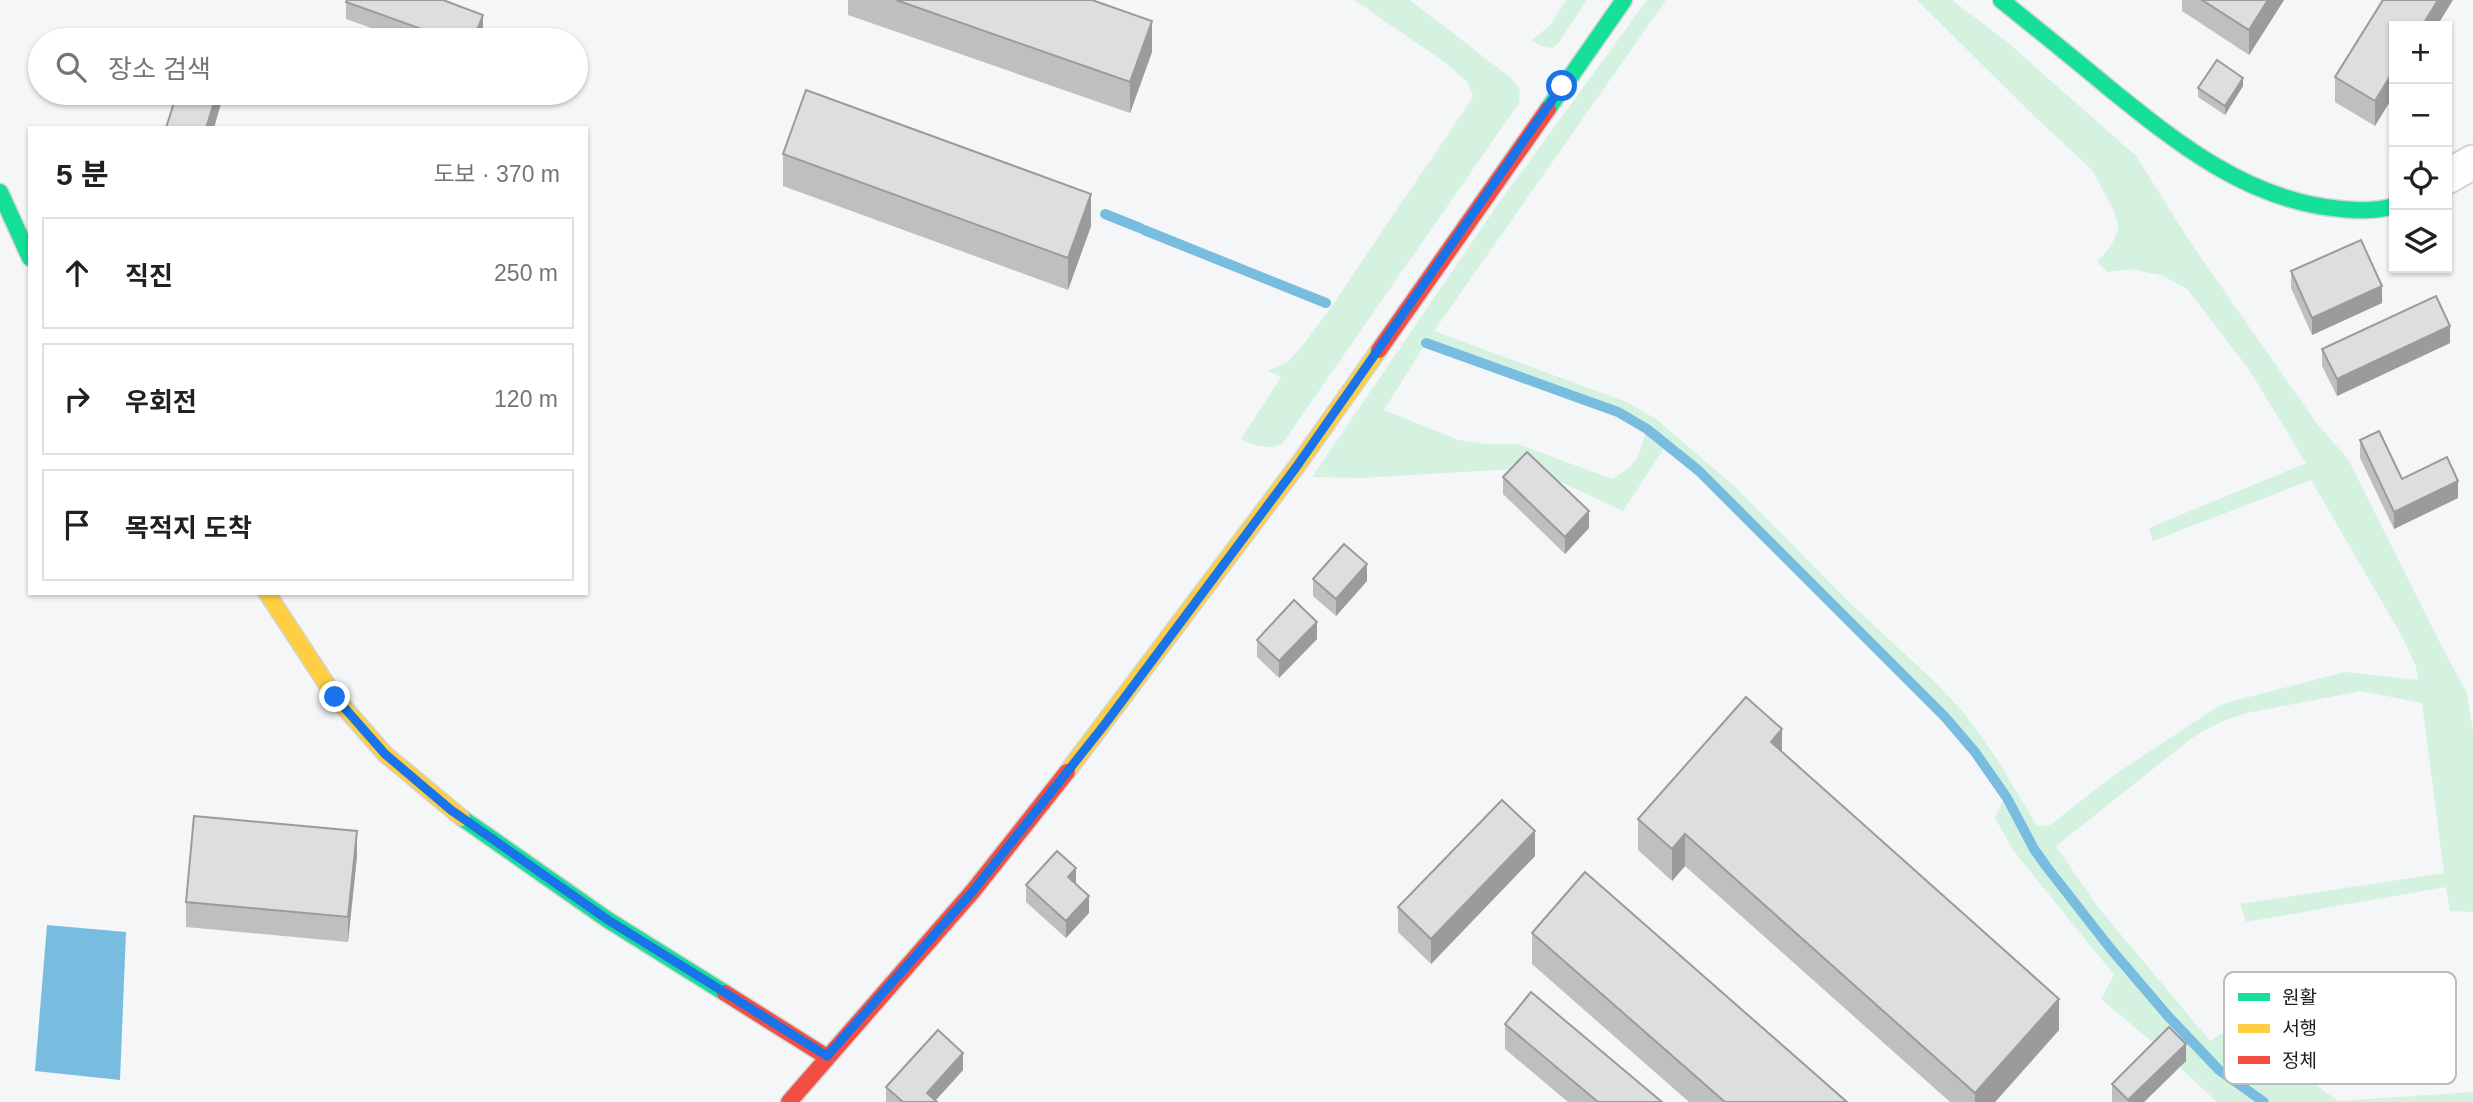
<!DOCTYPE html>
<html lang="ko">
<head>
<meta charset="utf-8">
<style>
	body { margin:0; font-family:Helvetica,"Noto Sans KR",sans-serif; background:#f6f6f6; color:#202124 }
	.controls { position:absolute; right:21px; top:21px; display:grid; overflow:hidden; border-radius:0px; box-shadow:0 2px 5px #0004 }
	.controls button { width:63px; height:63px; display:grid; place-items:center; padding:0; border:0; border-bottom:2px solid #e0e0e0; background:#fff; color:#202124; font:35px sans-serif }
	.stop { position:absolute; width:21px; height:21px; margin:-16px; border:5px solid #1a73e8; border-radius:50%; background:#fff }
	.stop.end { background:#1a73e8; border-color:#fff; box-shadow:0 2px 7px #0008 }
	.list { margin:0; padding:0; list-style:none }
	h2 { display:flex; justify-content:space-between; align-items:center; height:91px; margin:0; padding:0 28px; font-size:30px }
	h2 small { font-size:23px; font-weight:400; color:#757577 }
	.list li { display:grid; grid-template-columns:46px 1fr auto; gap:21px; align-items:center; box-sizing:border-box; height:112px; margin:0 14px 14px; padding:0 14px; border:2px solid #e0e0e0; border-radius:0px }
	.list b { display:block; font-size:26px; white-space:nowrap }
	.list em { font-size:23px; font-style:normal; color:#757577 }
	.icon { flex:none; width:38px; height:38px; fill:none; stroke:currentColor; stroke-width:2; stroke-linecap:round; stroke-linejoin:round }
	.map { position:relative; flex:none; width:2473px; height:1102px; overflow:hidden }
	.search { position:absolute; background:#fff; box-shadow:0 2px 5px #0004; left:28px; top:28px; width:560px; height:77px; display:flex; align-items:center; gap:18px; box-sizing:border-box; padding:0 24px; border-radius:38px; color:#757577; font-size:26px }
	.panel { position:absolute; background:#fff; box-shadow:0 2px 5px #0004; left:28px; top:126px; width:560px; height:469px; border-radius:0px }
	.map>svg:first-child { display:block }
</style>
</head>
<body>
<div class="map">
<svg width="2473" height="1102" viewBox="0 0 2473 1102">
	<rect width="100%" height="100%" fill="#f5f6f8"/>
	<g fill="#d5f2e1">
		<path d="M1354,0H1410L1511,78L1520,90L1519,103L1282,444C1266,450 1256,446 1241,439L1281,377L1268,371L1287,362L1300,349L1329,310L1473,97L1468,83L1446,63Z"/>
		<path d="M1566,0H1587L1558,44L1552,48L1541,46L1532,40L1550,25Z"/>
		<path d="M1647,0H1666L1434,331L1629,403L1656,419L1734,486L1852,605L1934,681L1965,714L1997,759L2037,826L2050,825L2117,773L2222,704L2345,672L2418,680L2416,667L2403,638L2311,480L2153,541L2149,528L2306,463L2248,368L2187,289L2161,275L2130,269L2108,272L2097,262L2111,246L2119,227L2112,207L2092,170L2032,114L1917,0H1952L2006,41L2136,156L2189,240L2259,341L2318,425L2348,459L2441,645L2467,693L2473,731V912L2450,911L2446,887L2246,922L2240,904L2444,873L2422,703L2361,691L2247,713L2225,720L2196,735L2056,846L2097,906L2210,1041L2256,1012L2266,1060L2279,1058L2338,1101L2473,1092V1102H2268L2221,1068L2169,1013L2112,947L2047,865L2008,796L1977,750L1946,715L1700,469L1648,427L1619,410L1427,341L1384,410L1459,440L1486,444H1518L1612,479C1636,466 1639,458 1646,431L1665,447L1623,511L1531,468L1362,478L1312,477L1498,204Z"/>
		<path d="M2004,799L2032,850L2108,950L2218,1072L2260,1102H2217L2157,1046L2101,999L2114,975L2013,850L1995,818Z"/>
	</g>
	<path fill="#78bde0" d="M47,925L126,932L120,1080L35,1071Z"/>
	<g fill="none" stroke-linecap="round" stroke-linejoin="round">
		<g stroke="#78bde0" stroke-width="10">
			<path d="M1105,214L1140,228"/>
			<path d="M1144,230L1326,303"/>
			<path d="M1426,343L1618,412L1647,429L1699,471L1945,717L1975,752L2007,798L2034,849L2046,866L2110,948L2167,1015L2219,1070L2264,1102"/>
		</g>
		<g stroke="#d3d4d5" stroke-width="37">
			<path id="street" d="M2447,177L2473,162"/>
		</g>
		<g stroke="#d3d4d5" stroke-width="19">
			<g id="fast">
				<path d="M2001,0C2037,29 2073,58 2109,88C2178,144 2249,201 2341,209C2359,211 2377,211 2394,206"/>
				<path d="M1548,109L1624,0"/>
				<path d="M0,192L30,258"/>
				<path d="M462,818L608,920L725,993"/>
			</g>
		</g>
		<g stroke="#d3d4d5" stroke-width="19">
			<g id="slow">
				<path d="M267,593L335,697L385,754L462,818"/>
				<path d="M1067,772L1297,466L1379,350"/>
			</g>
		</g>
		<g stroke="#d3d4d5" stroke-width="19">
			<g id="jam">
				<path d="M1379,350L1548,109"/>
				<path d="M725,993L827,1057"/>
				<path d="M789,1102L973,891L1067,772"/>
			</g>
		</g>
		<use href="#street" stroke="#fefefe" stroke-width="33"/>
		<use href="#fast" stroke="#16e098" stroke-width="16"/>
		<use href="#slow" stroke="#ffcf43" stroke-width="16"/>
		<use href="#jam" stroke="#f24e42" stroke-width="16"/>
	</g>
	<g fill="#bebfc1">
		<path d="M848,0H1092L1152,52L1130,113L848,15Z"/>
		<path d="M2182,0H2284L2249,55L2182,11Z"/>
		<path d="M2383,0L2375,126L2335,102V77Z"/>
		<path d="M346,2L483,32L480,40H405L346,19Z"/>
		<path d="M2243,86L2225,115L2198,97V88Z"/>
		<path d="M783,154L1091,226L1068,290L783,186Z"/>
		<path d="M2291,271L2382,303L2312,335L2291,288Z"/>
		<path d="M2450,343L2337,396L2322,366V349Z"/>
		<path d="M2360,440L2402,479L2458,498L2394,529L2360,458Z"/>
		<path d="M1503,477L1589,528L1565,554L1503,494Z"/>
		<path d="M1313,579L1367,581L1336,616L1313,596Z"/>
		<path d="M1317,639L1279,678L1257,657V640Z"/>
		<path d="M1782,752L2059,1030L1995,1102H1950L1685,866L1672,881L1638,850V819Z"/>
		<path d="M357,856L348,942L186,927V902Z"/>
		<path d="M1535,856L1431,964L1398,932V907Z"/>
		<path d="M1076,884L1089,913L1066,938L1026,902V885Z"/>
		<path d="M1532,933L1847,1102H1689L1532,964Z"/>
		<path d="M1505,1024L1662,1102H1568L1505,1049Z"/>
		<path d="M2186,1061L2144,1102H2113L2112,1101V1084Z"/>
		<path d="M963,1070L936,1100L937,1102H886V1087Z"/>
	</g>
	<g fill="#9b9b9d">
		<path d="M2268,0H2284L2249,55V30Z"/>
		<path d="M2438,0H2453L2437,26H2422Z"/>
		<path d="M483,15V32L480,40H473Z"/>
		<path d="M1152,21V52L1130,113V82Z"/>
		<path d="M2394,70V95L2375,126V101Z"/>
		<path d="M2243,78V86L2225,115V106Z"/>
		<path d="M217,93H224L214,128H206Z"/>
		<path d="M1091,194V226L1068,290V258Z"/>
		<path d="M2382,286V303L2312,335V318Z"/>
		<path d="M2450,326V343L2337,396V379Z"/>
		<path d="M2458,481V498L2394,529V512Z"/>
		<path d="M1589,511V528L1565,554V537Z"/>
		<path d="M1367,564V581L1336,616V599Z"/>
		<path d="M1317,622V639L1279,678V661Z"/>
		<path d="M1782,729V761L1771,742Z"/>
		<path d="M357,831V856L348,942V917Z"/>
		<path d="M1535,831V856L1431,964V939Z"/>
		<path d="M1685,834V866L1672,881V849Z"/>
		<path d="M1076,868V885L1068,877Z"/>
		<path d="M1089,896V913L1066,938V921Z"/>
		<path d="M2059,999V1030L1995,1102H1975V1093Z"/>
		<path d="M2186,1044V1061L2144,1102H2128V1100Z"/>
		<path d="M963,1053V1070L934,1102L927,1093Z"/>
	</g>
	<g fill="#dddee0" stroke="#9b9b9d" stroke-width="2">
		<path d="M347,0H443L483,15L473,40H452L346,2Z"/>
		<path d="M896,0H1092L1152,21L1130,82Z"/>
		<path d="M2202,0H2268L2249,30Z"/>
		<path d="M2383,0H2438L2422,26H2394V70L2375,101L2335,77Z"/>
		<path d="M2217,60L2243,78L2225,106L2198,88Z"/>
		<path d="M806,90L1091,194L1068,258L783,154Z"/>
		<path d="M177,93H217L206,128H166Z"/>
		<path d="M2361,240L2382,286L2312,318L2291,271Z"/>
		<path d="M2436,296L2450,326L2337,379L2322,349Z"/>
		<path d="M2379,431L2402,479L2447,457L2458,481L2394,512L2360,440Z"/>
		<path d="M1527,452L1589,511L1565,537L1503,477Z"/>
		<path d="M1344,544L1367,564L1336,599L1313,579Z"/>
		<path d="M1294,600L1317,622L1279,661L1257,640Z"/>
		<path d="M1746,697L1782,729L1771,742L2059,999L1975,1093L1685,834L1672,849L1638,819Z"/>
		<path d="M1502,800L1535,831L1431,939L1398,907Z"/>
		<path d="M194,816L357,831L348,917L186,902Z"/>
		<path d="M1057,851L1076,868L1068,877L1089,896L1066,921L1026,885Z"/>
		<path d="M1585,872L1847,1102H1725L1532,933Z"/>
		<path d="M1531,992L1662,1102H1598L1505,1024Z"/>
		<path d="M2169,1027L2186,1044L2128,1100L2112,1084Z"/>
		<path d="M938,1030L963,1053L927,1093L937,1102H903L886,1087Z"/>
	</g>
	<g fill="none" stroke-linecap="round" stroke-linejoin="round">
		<path stroke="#1a73e8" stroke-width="9" d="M335,697L385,754L451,810L608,920L827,1056L973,891L1105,724L1297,466L1562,86"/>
	</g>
	<rect x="2224" y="972" width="232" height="112" rx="10" fill="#fff" stroke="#bcbcbc" stroke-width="2"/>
	<rect x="2238" y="993" width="32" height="8" fill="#16e098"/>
	<rect x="2238" y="1024" width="32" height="9" fill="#ffcf43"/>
	<rect x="2238" y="1056" width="32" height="8" fill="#f24e42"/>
	<g font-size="19" fill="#202021">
		<text x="2282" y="1004">원활</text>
		<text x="2282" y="1035">서행</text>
		<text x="2282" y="1067">정체</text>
	</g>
</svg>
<div class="controls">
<button>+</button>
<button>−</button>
<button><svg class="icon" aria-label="locate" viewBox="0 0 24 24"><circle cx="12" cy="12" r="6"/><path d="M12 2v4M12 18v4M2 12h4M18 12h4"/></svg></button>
<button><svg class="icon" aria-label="layers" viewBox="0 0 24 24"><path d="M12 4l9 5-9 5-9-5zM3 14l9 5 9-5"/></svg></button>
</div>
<div class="stop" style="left:1562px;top:86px"></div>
<div class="stop end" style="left:335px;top:697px"></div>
<div class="search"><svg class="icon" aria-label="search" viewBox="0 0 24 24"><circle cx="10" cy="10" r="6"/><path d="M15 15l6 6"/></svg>장소 검색</div>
<section class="panel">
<h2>5 분<small>도보 · 370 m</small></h2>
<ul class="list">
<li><svg class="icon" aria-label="ahead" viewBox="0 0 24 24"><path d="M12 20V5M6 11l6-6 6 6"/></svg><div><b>직진</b></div><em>250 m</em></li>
<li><svg class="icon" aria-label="right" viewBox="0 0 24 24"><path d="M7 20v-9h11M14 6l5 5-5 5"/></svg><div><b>우회전</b></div><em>120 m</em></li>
<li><svg class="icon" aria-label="arrive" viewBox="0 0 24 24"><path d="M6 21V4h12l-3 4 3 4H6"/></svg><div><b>목적지 도착</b></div></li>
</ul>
</section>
</div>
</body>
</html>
